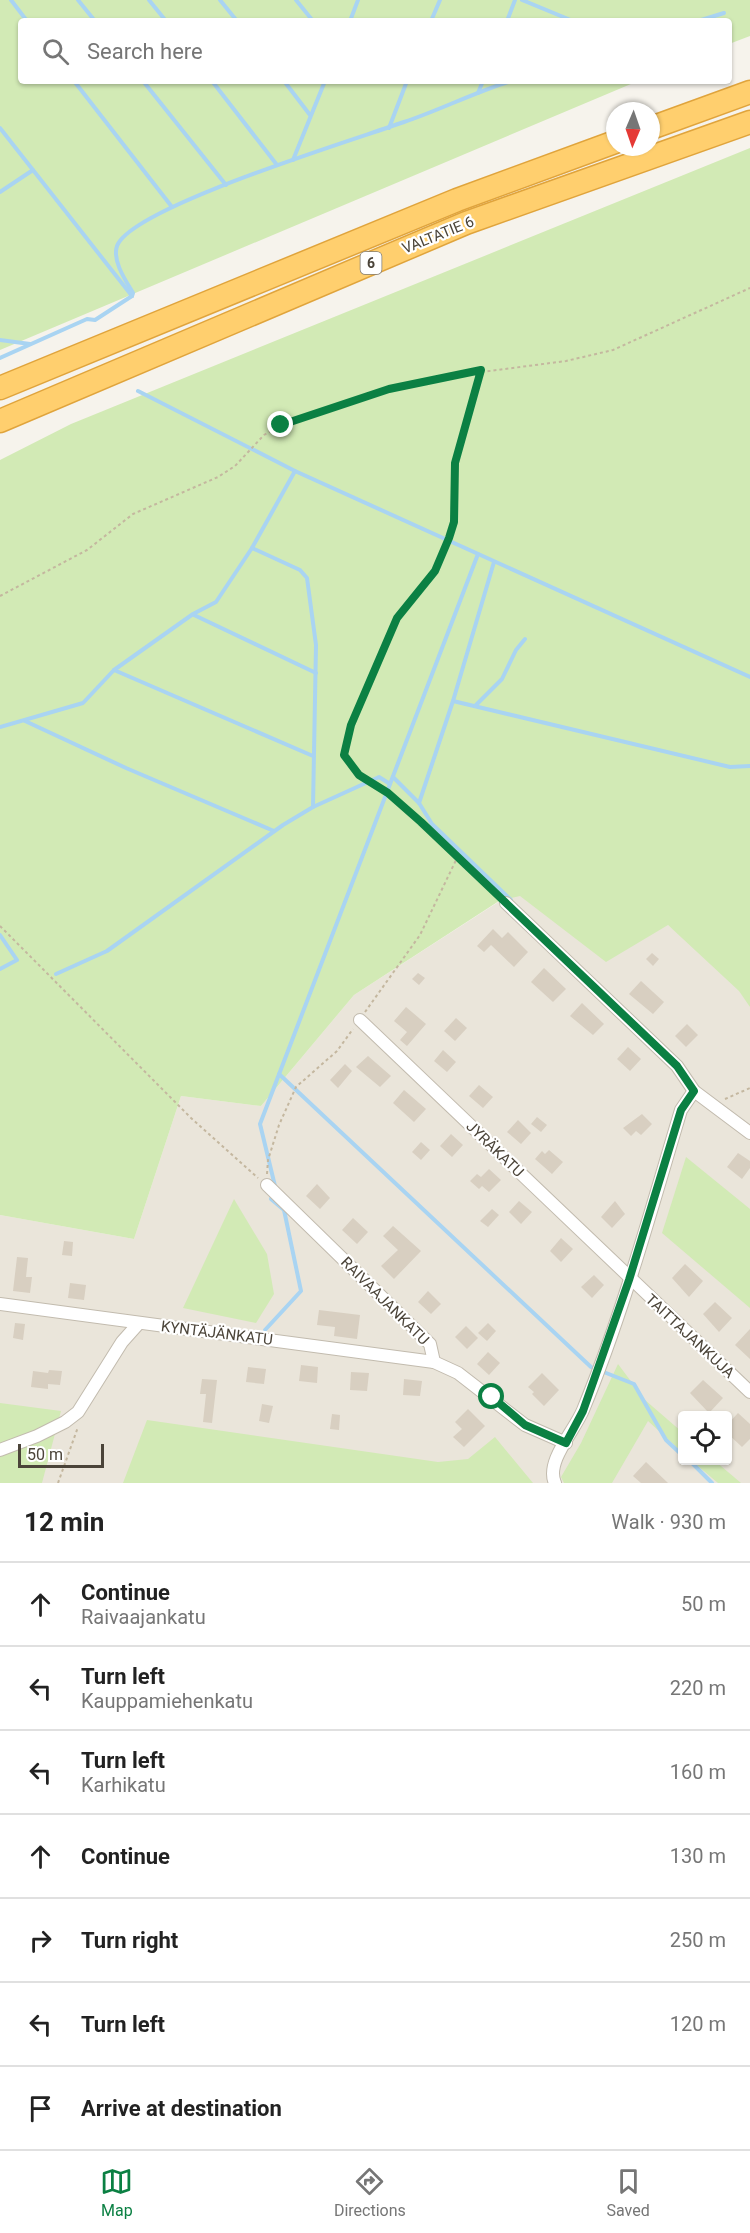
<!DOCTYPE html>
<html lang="en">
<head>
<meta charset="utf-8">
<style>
	body { margin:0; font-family:Roboto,sans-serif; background:#f6f6f6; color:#222 }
	.controls { position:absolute; right:18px; bottom:18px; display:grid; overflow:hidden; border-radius:6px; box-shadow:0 2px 4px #0004 }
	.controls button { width:54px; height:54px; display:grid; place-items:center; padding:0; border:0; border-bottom:2px solid #e0e0e0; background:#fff; color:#222; font:30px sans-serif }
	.compass { position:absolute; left:606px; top:102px; width:54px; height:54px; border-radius:50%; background:#fff; box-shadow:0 2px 4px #0004; rotate:182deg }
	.scale { position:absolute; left:18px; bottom:15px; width:86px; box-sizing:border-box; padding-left:6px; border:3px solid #4b4439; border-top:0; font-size:16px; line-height:21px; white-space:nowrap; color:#4b4439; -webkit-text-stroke:4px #fff; paint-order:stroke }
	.stop { position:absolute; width:18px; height:18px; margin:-14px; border:4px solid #0b8043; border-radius:50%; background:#fff }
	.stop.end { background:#0b8043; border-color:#fff; box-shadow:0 2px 6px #0008 }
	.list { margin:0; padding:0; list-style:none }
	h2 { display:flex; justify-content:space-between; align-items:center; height:78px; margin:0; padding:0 24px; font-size:26px }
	h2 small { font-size:20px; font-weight:400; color:#767676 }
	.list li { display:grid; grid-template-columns:39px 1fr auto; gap:18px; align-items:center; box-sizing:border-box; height:84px; padding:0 24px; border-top:2px solid #e0e0e0 }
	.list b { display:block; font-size:22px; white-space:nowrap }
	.list p { margin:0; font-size:20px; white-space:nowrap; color:#767676 }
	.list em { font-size:20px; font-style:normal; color:#767676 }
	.icon { flex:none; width:33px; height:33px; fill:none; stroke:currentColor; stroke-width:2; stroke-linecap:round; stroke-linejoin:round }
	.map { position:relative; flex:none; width:750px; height:1483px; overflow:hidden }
	.search { position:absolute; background:#fff; box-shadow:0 2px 4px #0004; left:18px; right:18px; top:18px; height:66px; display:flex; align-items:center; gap:15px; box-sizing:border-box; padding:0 21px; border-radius:6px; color:#767676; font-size:22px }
	.sheet { height:666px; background:#fff }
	nav { display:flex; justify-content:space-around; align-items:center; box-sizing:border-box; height:84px; border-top:2px solid #e0e0e0; background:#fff; font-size:16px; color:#767676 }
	nav a { display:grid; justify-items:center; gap:3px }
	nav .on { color:#0b8043 }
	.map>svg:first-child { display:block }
</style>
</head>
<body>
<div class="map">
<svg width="750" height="1483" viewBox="0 0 750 1483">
	<rect width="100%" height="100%" fill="#f6f3ec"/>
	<path fill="#eae5da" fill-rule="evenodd" d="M514,892L668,925L745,988L750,1007V1483H0V1215L134,1239L181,1096L261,1106L354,995ZM682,1416H728V1460H682Z"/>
	<g fill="#d2eab5">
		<path d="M0,0H750V36L729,44V21H21V81H638L0,350Z"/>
		<path d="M750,148V1007L739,991L668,925L606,962L520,896L499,901L354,995L261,1106L181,1096L134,1239L0,1215V460L71,424Z"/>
		<path d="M686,1157L750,1209V1308L662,1233Z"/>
		<path d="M234,1199L267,1254L274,1294L256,1323L183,1308Z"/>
		<path d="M618,1364L645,1400L682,1432V1452L648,1421L612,1483H564L561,1477L581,1443Z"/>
		<path d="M0,1403L61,1411L42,1483H0Z"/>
		<path d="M147,1420L438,1462L468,1459L495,1437L533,1483H123Z"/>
		<path d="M692,1461H715L741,1483H718Z"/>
	</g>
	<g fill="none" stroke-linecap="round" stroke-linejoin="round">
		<g stroke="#a9d4f2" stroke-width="4">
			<path d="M11,0L27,21"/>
			<path d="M78,0L95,21"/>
			<path d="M149,0L166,21"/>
			<path d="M220,0L237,21"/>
			<path d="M296,0L313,21"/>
			<path d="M522,0L573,21"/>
			<path d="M350,21L358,0"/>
			<path d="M431,21L440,0"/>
			<path d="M507,21L515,0"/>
			<path d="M698,21L724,13"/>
			<path d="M74,81L172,207"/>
			<path d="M143,81L226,185"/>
			<path d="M212,81L277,165"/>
			<path d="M284,81L310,115"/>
			<path d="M478,93L483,81"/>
			<path d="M0,128L132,296"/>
			<path d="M389,128L407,81"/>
			<path d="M293,160L325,81"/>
			<path d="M0,192L33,170"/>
			<path d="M132,296L133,293C126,281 112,261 117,246C131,207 357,139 404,122C440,110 475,92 511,81"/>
			<path d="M0,340L30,344"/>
			<path d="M0,358L87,319L95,320L132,296"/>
			<path d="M138,391L295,471L750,677"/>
			<path d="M252,548L300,570L307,578L316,645L313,807"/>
			<path d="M194,615L316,673"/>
			<path d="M114,670L313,756"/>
			<path d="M453,701L730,767L750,766"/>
			<path d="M475,706L502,679L516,650L525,639"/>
			<path d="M25,721L126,768L274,831"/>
			<path d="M0,727L83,703L114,670L193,614L216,602L252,548L295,471"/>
			<path d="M393,777L419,803L432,824L511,900"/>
			<path d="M419,803L453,701L494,562"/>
			<path d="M0,935L17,960L0,969"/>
			<path d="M56,974L107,951L283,825L313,807L379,777L390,784"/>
			<path d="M279,1074L591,1367L634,1384L666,1440L682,1455"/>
			<path d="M265,1330L301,1291L284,1210L271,1199L275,1186L260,1124L478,554"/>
			<path d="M689,1460L712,1483"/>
		</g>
	</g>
	<g fill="#d8cfc1">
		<path d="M493,929L502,938L508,932L528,952L514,967L491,945L484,952L477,946Z"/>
		<path d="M652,953L659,959L653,966L646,959Z"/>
		<path d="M544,968L566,989L553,1002L531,982Z"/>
		<path d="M418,973L425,978L419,985L412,979Z"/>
		<path d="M641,981L664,1002L653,1014L629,994Z"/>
		<path d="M582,1003L604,1024L593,1035L570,1016Z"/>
		<path d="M406,1007L426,1024L407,1046L400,1040L407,1032L394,1021Z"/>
		<path d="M456,1018L467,1028L455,1041L444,1031Z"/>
		<path d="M687,1024L698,1035L686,1047L675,1036Z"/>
		<path d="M628,1047L641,1059L630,1071L617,1059Z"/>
		<path d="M443,1050L456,1062L447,1072L434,1061Z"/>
		<path d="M368,1056L391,1076L380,1087L356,1067Z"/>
		<path d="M345,1064L352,1071L338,1088L330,1080Z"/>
		<path d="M479,1085L493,1097L483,1108L469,1096Z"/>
		<path d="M404,1090L426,1109L414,1122L393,1103Z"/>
		<path d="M642,1114L652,1124L641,1135L636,1131L631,1136L623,1128Z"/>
		<path d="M537,1117L547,1125L541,1132L531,1124Z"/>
		<path d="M518,1120L531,1133L521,1144L507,1132Z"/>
		<path d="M451,1134L463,1145L452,1157L440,1146Z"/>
		<path d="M421,1142L430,1150L421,1160L412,1152Z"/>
		<path d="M549,1150L563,1162L552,1174L535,1159L542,1151L545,1154Z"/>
		<path d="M738,1153L750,1161V1168L742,1179L727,1167Z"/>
		<path d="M489,1169L501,1180L489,1192L482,1186L479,1189L470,1181L477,1174L481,1177Z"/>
		<path d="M317,1184L330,1198L320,1209L306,1196Z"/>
		<path d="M519,1201L532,1212L521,1224L509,1212Z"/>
		<path d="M615,1201L625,1214L612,1228L601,1217Z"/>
		<path d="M492,1209L499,1215L488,1227L480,1221Z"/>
		<path d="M353,1218L368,1232L357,1244L342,1230Z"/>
		<path d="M393,1226L421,1251L394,1279L381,1266L398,1250L383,1236Z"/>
		<path d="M561,1238L573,1249L561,1262L550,1251Z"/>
		<path d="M64,1241L73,1242L72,1256L62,1255Z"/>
		<path d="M17,1257L28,1258L26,1277H32L30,1293L13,1291Z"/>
		<path d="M685,1264L703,1281L689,1297L672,1278Z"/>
		<path d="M594,1275L604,1285L592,1298L581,1287Z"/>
		<path d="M70,1283L86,1285L84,1300L68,1298Z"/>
		<path d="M428,1291L441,1304L431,1314L418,1302Z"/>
		<path d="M715,1302L732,1318L719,1332L703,1314Z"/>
		<path d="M319,1310L360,1315L357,1339L334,1336L335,1327L317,1325Z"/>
		<path d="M15,1323L25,1324L23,1340L13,1338Z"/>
		<path d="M488,1323L496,1331L487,1341L478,1333Z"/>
		<path d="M466,1326L478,1338L467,1349L455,1337Z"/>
		<path d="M750,1329V1359L735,1345Z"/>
		<path d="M488,1352L500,1363L489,1375L477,1364Z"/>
		<path d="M301,1365L318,1367L317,1383L299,1381Z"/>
		<path d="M248,1367L266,1369L264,1384L246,1382Z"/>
		<path d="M49,1370L62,1371L60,1385L48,1384V1389L31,1387L33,1371L48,1373Z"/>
		<path d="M351,1372L369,1373L367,1391L350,1390Z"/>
		<path d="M542,1373L559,1390L544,1406L532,1394L534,1392L528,1387Z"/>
		<path d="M202,1379L217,1380L212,1423L203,1422L206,1394H200Z"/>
		<path d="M404,1379L422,1381L420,1396L403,1395Z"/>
		<path d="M703,1380L723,1398L709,1413L690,1393Z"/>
		<path d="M262,1404L273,1406L269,1423L259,1421Z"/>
		<path d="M468,1409L485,1426L464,1447L453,1437L462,1429L455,1422Z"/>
		<path d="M738,1413L750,1424V1439L742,1447L728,1434V1424Z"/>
		<path d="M332,1414L340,1415L339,1430L330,1429Z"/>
		<path d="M646,1462L668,1483H641L633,1476Z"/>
	</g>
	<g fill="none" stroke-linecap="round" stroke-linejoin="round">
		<g stroke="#c2bbae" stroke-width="14">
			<g id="minor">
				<path d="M506,903L677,1066L694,1091L750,1133"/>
				<path d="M360,1020L750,1392"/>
				<path d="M267,1185L430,1344L434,1362L458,1373L525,1425L566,1443"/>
				<path d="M0,1304L434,1362"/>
				<path d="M0,1450L37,1436L65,1422L78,1412L122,1342L139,1323"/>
				<path d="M555,1483C545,1462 575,1430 583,1410C623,1313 651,1210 681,1110L694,1091"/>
			</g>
		</g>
		<g stroke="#e0a43c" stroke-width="25">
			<g id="motorway">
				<path d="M651,128L750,92"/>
				<path d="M0,388L457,200L615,142"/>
				<path d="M0,421L466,223L750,122"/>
			</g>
		</g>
		<g stroke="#c4b79f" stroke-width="2" stroke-dasharray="3 3" stroke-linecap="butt">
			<path d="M480,371L455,463L454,522L449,538L435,571L397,618L352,725L344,755L359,775L388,793L497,895"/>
			<path d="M0,596L87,550L133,514L218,477L235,466L264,435L281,425L389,389L436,378L566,361L613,350L750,288"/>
			<path d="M0,926L190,1117L258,1178"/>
			<path d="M365,1012L420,935L457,858"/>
			<path d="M725,1099L750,1088"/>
			<path d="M267,1174L268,1160L279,1125L296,1087L337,1051L353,1029"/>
			<path d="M58,1483L78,1427"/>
		</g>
		<use href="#minor" stroke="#fff" stroke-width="12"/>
		<use href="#motorway" stroke="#ffcf6e" stroke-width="22"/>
	</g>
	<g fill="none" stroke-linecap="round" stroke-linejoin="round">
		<path stroke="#0b8043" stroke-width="8" d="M281,425L389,389L481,370L455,463L454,522L449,538L435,571L397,618L351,725L344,755L359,775L388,793L421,822L677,1066L694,1091L681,1110L629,1280L583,1411L566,1443L525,1425L492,1397"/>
	</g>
	<g text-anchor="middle" stroke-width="4.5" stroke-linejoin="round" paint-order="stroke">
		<rect fill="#fff" stroke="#817c74" stroke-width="1.5" x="360.5" y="252" width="21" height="22" rx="4.5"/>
		<g font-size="14" font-weight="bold" fill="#4b4439">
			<text x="371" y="268">6</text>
		</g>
		<g font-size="15" fill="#4b4439" stroke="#fff">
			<text transform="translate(438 235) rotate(-22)" y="5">VALTATIE 6</text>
			<text transform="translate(495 1149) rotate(44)" y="5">JYRÄKATU</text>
			<text transform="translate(385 1301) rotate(45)" y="5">RAIVAAJANKATU</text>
			<text transform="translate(217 1333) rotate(7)" y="5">KYNTÄJÄNKATU</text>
			<text transform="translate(690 1336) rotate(43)" y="5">TAITTAJANKUJA</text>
		</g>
	</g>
</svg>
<div class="controls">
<button><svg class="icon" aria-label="locate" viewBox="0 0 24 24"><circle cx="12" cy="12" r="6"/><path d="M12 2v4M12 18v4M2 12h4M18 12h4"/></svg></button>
</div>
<svg class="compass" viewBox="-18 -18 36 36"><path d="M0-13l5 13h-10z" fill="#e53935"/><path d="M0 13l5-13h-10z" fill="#767676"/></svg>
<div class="scale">50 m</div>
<div class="stop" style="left:492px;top:1397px"></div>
<div class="stop end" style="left:281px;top:425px"></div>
<div class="search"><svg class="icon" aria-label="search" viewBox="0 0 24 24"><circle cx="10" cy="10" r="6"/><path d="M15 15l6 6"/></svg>Search here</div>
</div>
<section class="sheet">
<h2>12 min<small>Walk · 930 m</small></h2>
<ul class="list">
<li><svg class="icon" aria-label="ahead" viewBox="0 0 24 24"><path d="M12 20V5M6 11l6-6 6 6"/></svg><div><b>Continue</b><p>Raivaajankatu</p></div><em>50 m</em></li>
<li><svg class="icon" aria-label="left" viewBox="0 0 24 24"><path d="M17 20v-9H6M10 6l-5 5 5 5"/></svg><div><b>Turn left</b><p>Kauppamiehenkatu</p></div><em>220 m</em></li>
<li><svg class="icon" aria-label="left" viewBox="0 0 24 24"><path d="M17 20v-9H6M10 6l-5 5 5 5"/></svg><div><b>Turn left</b><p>Karhikatu</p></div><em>160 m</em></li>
<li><svg class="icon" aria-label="ahead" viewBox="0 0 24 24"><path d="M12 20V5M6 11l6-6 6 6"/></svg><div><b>Continue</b></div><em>130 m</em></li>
<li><svg class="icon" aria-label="right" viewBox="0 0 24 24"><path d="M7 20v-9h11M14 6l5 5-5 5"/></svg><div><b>Turn right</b></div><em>250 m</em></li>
<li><svg class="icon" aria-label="left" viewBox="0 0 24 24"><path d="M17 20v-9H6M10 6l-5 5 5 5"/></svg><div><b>Turn left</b></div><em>120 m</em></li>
<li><svg class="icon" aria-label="arrive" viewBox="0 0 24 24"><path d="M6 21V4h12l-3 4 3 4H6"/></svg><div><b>Arrive at destination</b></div></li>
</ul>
</section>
<nav>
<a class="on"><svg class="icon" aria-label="map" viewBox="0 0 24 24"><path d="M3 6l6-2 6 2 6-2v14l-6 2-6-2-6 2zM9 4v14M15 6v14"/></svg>Map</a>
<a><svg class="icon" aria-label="directions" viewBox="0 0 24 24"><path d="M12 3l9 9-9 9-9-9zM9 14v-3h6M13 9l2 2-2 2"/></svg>Directions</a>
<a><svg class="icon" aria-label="saved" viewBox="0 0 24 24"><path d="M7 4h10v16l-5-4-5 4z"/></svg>Saved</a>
</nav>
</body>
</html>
